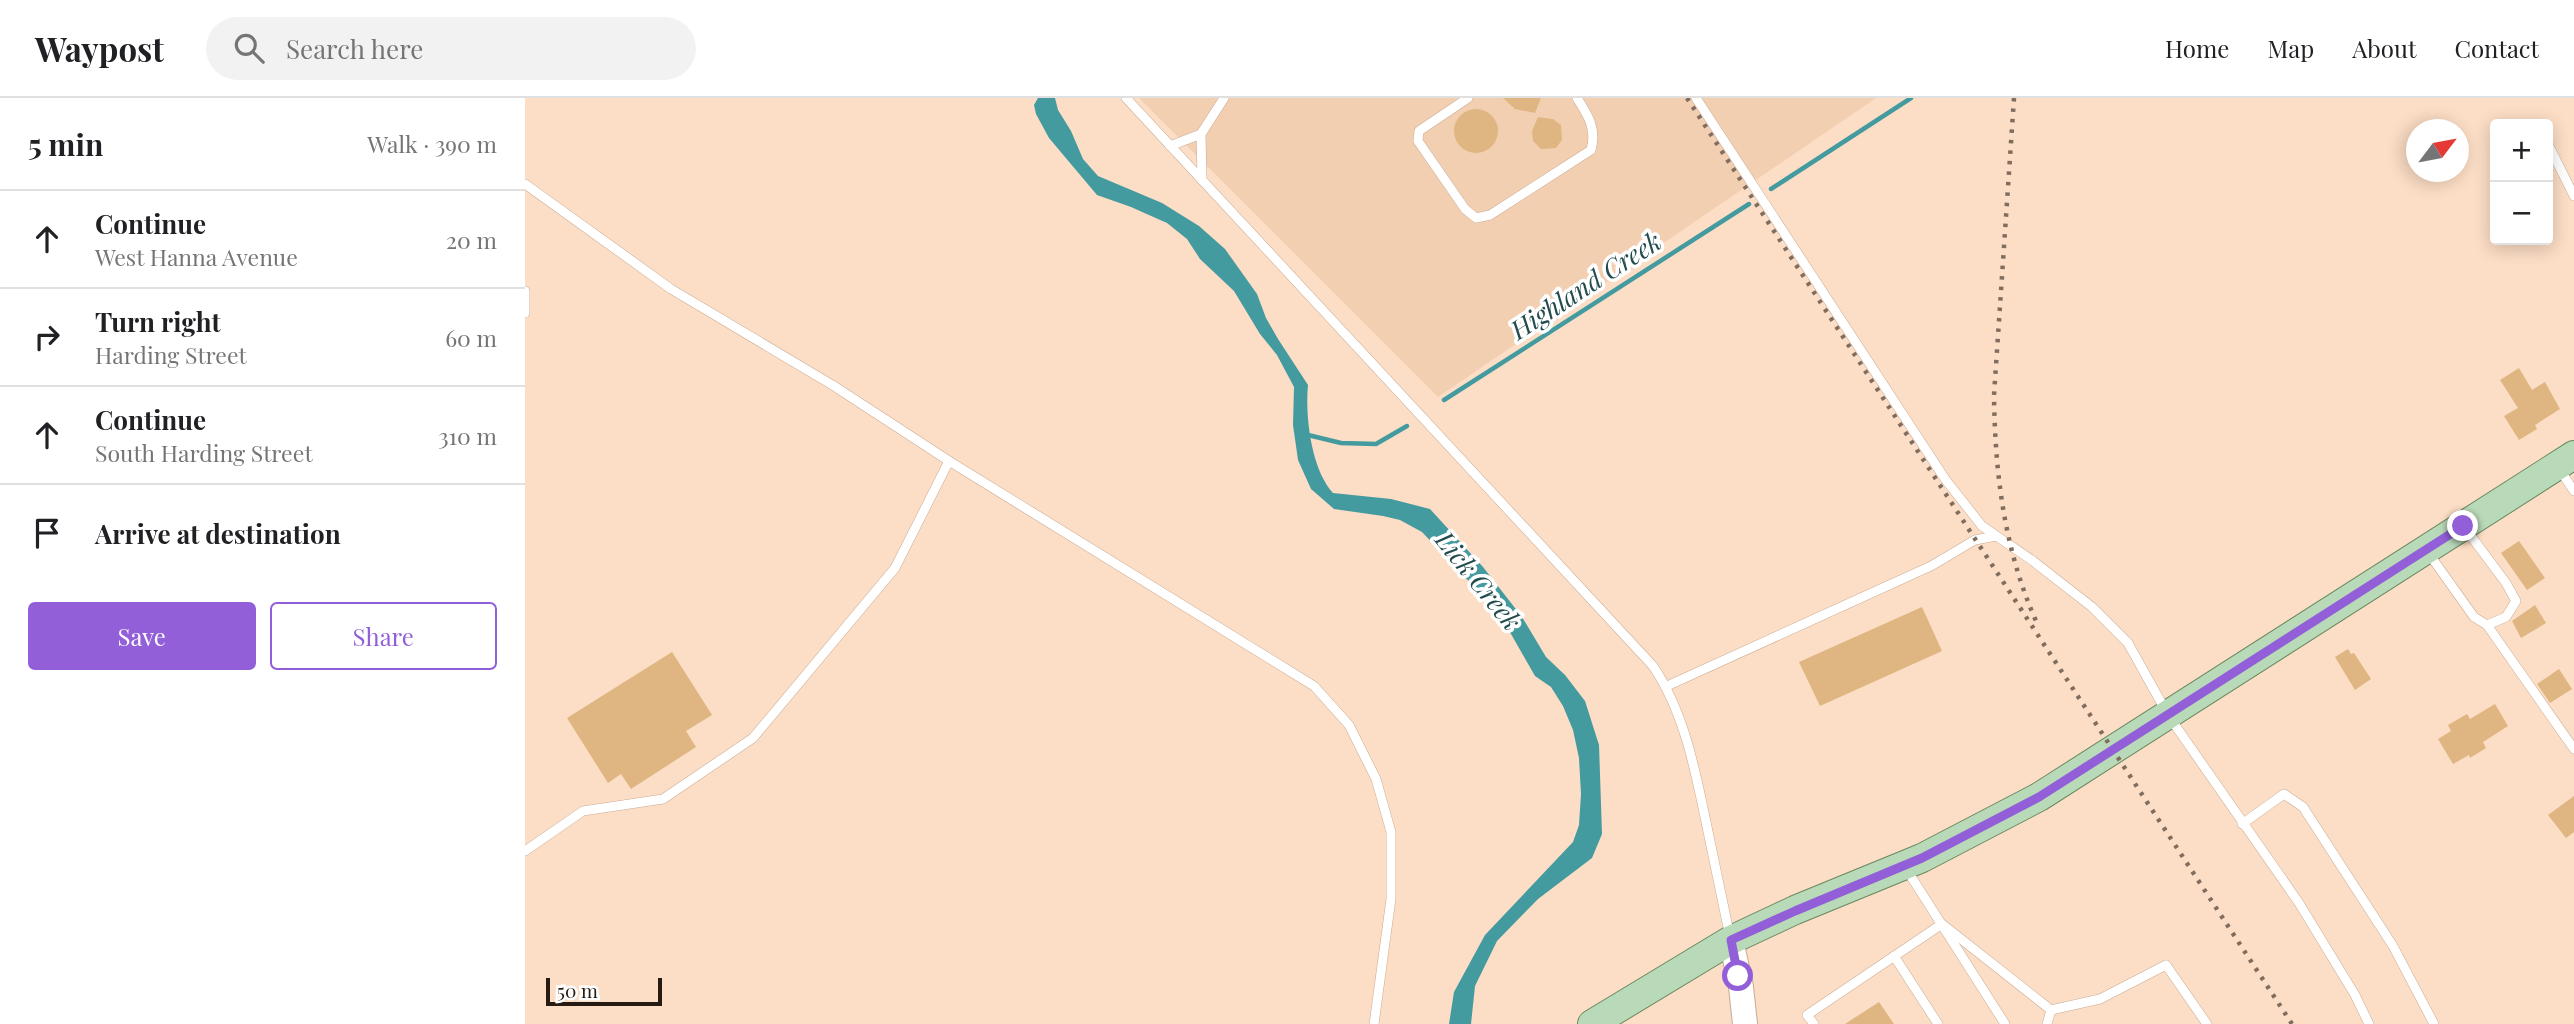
<!DOCTYPE html>
<html lang="en">
<head>
<meta charset="utf-8">
<style>
	body { margin:0; font-family:"Playfair Display",serif; background:#f2f2f2; color:#202124 }
	.controls { position:absolute; right:21px; top:21px; display:grid; overflow:hidden; border-radius:7px; box-shadow:0 4px 18px #0003 }
	.controls button { width:63px; height:63px; display:grid; place-items:center; padding:0; border:0; border-bottom:2px solid #e0e0e0; background:#fff; color:#202124; font:35px sans-serif }
	.compass { position:absolute; left:1881px; top:21px; width:63px; height:63px; border-radius:50%; background:#fff; box-shadow:0 4px 18px #0003; rotate:58deg }
	.scale { position:absolute; left:21px; bottom:18px; width:116px; box-sizing:border-box; padding-left:7px; border:4px solid #261b12; border-top:0; font-size:19px; line-height:24px; white-space:nowrap; color:#261b12; -webkit-text-stroke:5px #fff; paint-order:stroke }
	.stop { position:absolute; width:21px; height:21px; margin:-16px; border:5px solid #925fd8; border-radius:50%; background:#fff }
	.stop.end { background:#925fd8; border-color:#fff; box-shadow:0 2px 7px #0008 }
	.list { margin:0; padding:0; list-style:none }
	h2 { display:flex; justify-content:space-between; align-items:center; height:91px; margin:0; padding:0 28px; font-size:30px }
	h2 small { font-size:23px; font-weight:400; color:#757577 }
	.list li { display:grid; grid-template-columns:46px 1fr auto; gap:21px; align-items:center; box-sizing:border-box; height:98px; padding:0 28px; border-top:2px solid #e0e0e0 }
	.list b { display:block; font-size:26px; white-space:nowrap }
	.list p { margin:0; font-size:23px; white-space:nowrap; color:#757577 }
	.list em { font-size:23px; font-style:normal; color:#757577 }
	.actions { display:flex; gap:14px; padding:21px 28px }
	.actions a { flex:1; padding:16px 0; border:2px solid #925fd8; border-radius:7px; text-align:center; font-size:24px; color:#925fd8 }
	.actions .main { background:#925fd8; color:#fff }
	.icon { flex:none; width:38px; height:38px; fill:none; stroke:currentColor; stroke-width:2; stroke-linecap:round; stroke-linejoin:round }
	.map { position:relative; flex:none; width:2049px; height:926px; overflow:hidden }
	header { display:flex; align-items:center; gap:42px; box-sizing:border-box; height:98px; padding:0 35px; background:#fff; border-bottom:2px solid #e0e0e0 }
	header strong { font-size:33px }
	nav { display:flex; gap:38px; margin-inline-start:auto; font-size:24px }
	.search { width:490px; height:63px; background:#f2f2f2; display:flex; align-items:center; gap:18px; box-sizing:border-box; padding:0 24px; border-radius:38px; color:#757577; font-size:26px }
	main { display:flex }
	aside { flex:1; background:#fff }
	.map>svg:first-child { display:block }
</style>
</head>
<body>
<header>
<strong>Waypost</strong>
<div class="search"><svg class="icon" aria-label="search" viewBox="0 0 24 24"><circle cx="10" cy="10" r="6"/><path d="M15 15l6 6"/></svg>Search here</div>
<nav><a>Home</a><a>Map</a><a>About</a><a>Contact</a></nav>
</header>
<main>
<aside>
<h2>5 min<small>Walk · 390 m</small></h2>
<ul class="list">
<li><svg class="icon" aria-label="ahead" viewBox="0 0 24 24"><path d="M12 20V5M6 11l6-6 6 6"/></svg><div><b>Continue</b><p>West Hanna Avenue</p></div><em>20 m</em></li>
<li><svg class="icon" aria-label="right" viewBox="0 0 24 24"><path d="M7 20v-9h11M14 6l5 5-5 5"/></svg><div><b>Turn right</b><p>Harding Street</p></div><em>60 m</em></li>
<li><svg class="icon" aria-label="ahead" viewBox="0 0 24 24"><path d="M12 20V5M6 11l6-6 6 6"/></svg><div><b>Continue</b><p>South Harding Street</p></div><em>310 m</em></li>
<li><svg class="icon" aria-label="arrive" viewBox="0 0 24 24"><path d="M6 21V4h12l-3 4 3 4H6"/></svg><div><b>Arrive at destination</b></div></li>
</ul>
<div class="actions"><a class="main">Save</a><a>Share</a></div>
</aside>
<div class="map">
<svg width="2049" height="926" viewBox="0 0 2049 926">
	<rect width="100%" height="100%" fill="#fcddc5"/>
	<path fill="#f3cfb2" d="M614,0H1351L913,299Z"/>
	<path fill="#439a9f" d="M513,0H530L533,12L546,33L558,61L573,78L637,105L674,128L700,151L732,196L741,220L753,241L783,287C780,318 786,371 808,395L866,401L905,411L958,469L997,519L1021,559L1040,577L1060,603L1074,647L1077,736L1067,760L1013,801L972,843L950,888L946,926H924L929,894L960,837L1048,744L1054,727L1056,696L1054,660L1048,632L1038,608L1026,589L1010,578L974,515L897,434L875,422L858,418L809,411L786,391L773,362L768,327L769,289L752,257L735,236L709,193L675,161L662,141L642,125L606,109L572,97L524,40L511,16L509,7Z"/>
	<g fill="none" stroke-linecap="round" stroke-linejoin="round">
		<g stroke="#439a9f" stroke-width="4.5">
			<path d="M1246,91L1386,0"/>
			<path d="M919,302L1224,106"/>
			<path d="M783,337L816,345L851,346L882,328"/>
		</g>
	</g>
	<g fill="#dfb681">
		<path d="M978,0H1016L1010,15L990,11Z"/>
		<circle cx="951" cy="33" r="22"/>
		<path d="M1013,19L1028,21L1036,27L1037,42L1031,50L1016,51L1008,43L1007,33Z"/>
		<path d="M1994,270L2007,292L2020,284L2035,311L2010,327L2012,331L1994,342L1979,318L1993,310L1975,282Z"/>
		<path d="M1994,443L2020,480L2002,492L1976,455Z"/>
		<path d="M2010,507L2021,525L1996,540L1987,523Z"/>
		<path d="M1397,509L1417,553L1295,608L1274,564Z"/>
		<path d="M1823,551L1826,556L1829,555L1846,581L1830,592L1810,559Z"/>
		<path d="M147,554L187,617L161,633L171,649L106,691L96,676L83,685L42,620Z"/>
		<path d="M2034,571L2047,591L2025,605L2012,586Z"/>
		<path d="M1970,606L1983,628L1958,644L1961,650L1945,660L1944,657L1928,666L1913,641L1926,633L1923,627L1942,616L1945,621Z"/>
		<path d="M2049,698V734L2041,740L2023,717Z"/>
		<path d="M1354,904L1369,926H1320Z"/>
	</g>
	<g fill="none" stroke-linecap="round" stroke-linejoin="round">
		<g stroke="#c9ac95" stroke-width="10">
			<g id="lane">
				<path d="M601,0L1128,568C1159,614 1170,671 1181,724C1189,763 1197,801 1205,839"/>
				<path d="M943,0L894,33L893,43L940,111L951,120L965,117L1066,52C1072,31 1063,17 1052,0"/>
				<path d="M1171,0L1420,381L1457,428L1508,463L1567,509L1603,545L1643,617L1774,805L1830,897L1844,926"/>
				<path d="M2023,46L2049,98"/>
				<path d="M645,48L676,36"/>
				<path d="M677,82L676,36L699,0"/>
				<path d="M0,86L146,191L309,288L424,363"/>
				<path d="M0,193V215"/>
				<path d="M2033,369L2049,393"/>
				<path d="M1902,453L1949,519L1962,527L1981,519L1991,503L1981,485L1940,430"/>
				<path d="M1962,527L2049,651"/>
				<path d="M1142,588L1406,468L1450,442L1471,438"/>
				<path d="M1717,726L1759,696L1778,709L1868,848L1909,926"/>
				<path d="M0,753L58,713L138,701L228,640L370,470L424,363L789,588L824,627L851,681L866,734V801L849,926"/>
				<path d="M1380,769L1480,926"/>
				<path d="M1369,858L1413,926"/>
				<path d="M1526,912L1575,901L1641,867L1682,926"/>
				<path d="M1289,926L1282,917L1417,826L1526,912"/>
				<path d="M1522,926L1526,912"/>
			</g>
		</g>
		<g stroke="#c9ac95" stroke-width="26">
			<path id="secondary" d="M1206,842L1216,889L1220,926"/>
		</g>
		<g stroke="#68885f" stroke-width="30">
			<path id="primary" d="M1067,926L1206,842L1270,812L1397,760L1514,699L2049,357"/>
		</g>
		<use href="#lane" stroke="#fff" stroke-width="9"/>
		<use href="#secondary" stroke="#fff" stroke-width="24"/>
		<use href="#primary" stroke="#b9dab8" stroke-width="28"/>
		<g stroke="#816d5e" stroke-width="4.5" stroke-dasharray="3.5 7" stroke-linecap="butt">
			<path d="M1162,0L1767,926"/>
			<path d="M1489,0L1469,297C1470,375 1479,451 1511,523"/>
		</g>
	</g>
	<g fill="none" stroke-linecap="round" stroke-linejoin="round">
		<path stroke="#925fd8" stroke-width="9" d="M1213,878L1206,842L1270,813L1397,760L1514,699L1938,428"/>
	</g>
	<g text-anchor="middle" stroke-width="7" stroke-linejoin="round" paint-order="stroke">
		<g font-size="26" font-style="italic" fill="#244c4e" stroke="#fff">
			<text transform="translate(1061 188) rotate(-33)" y="9">Highland Creek</text>
			<text transform="translate(953 483) rotate(51)" y="9">Lick Creek</text>
		</g>
	</g>
</svg>
<div class="controls">
<button>+</button>
<button>−</button>
</div>
<svg class="compass" viewBox="-18 -18 36 36"><path d="M0-13l5 13h-10z" fill="#e53935"/><path d="M0 13l5-13h-10z" fill="#757577"/></svg>
<div class="scale">50 m</div>
<div class="stop" style="left:1213px;top:878px"></div>
<div class="stop end" style="left:1938px;top:428px"></div>
</div>
</main>
</body>
</html>
